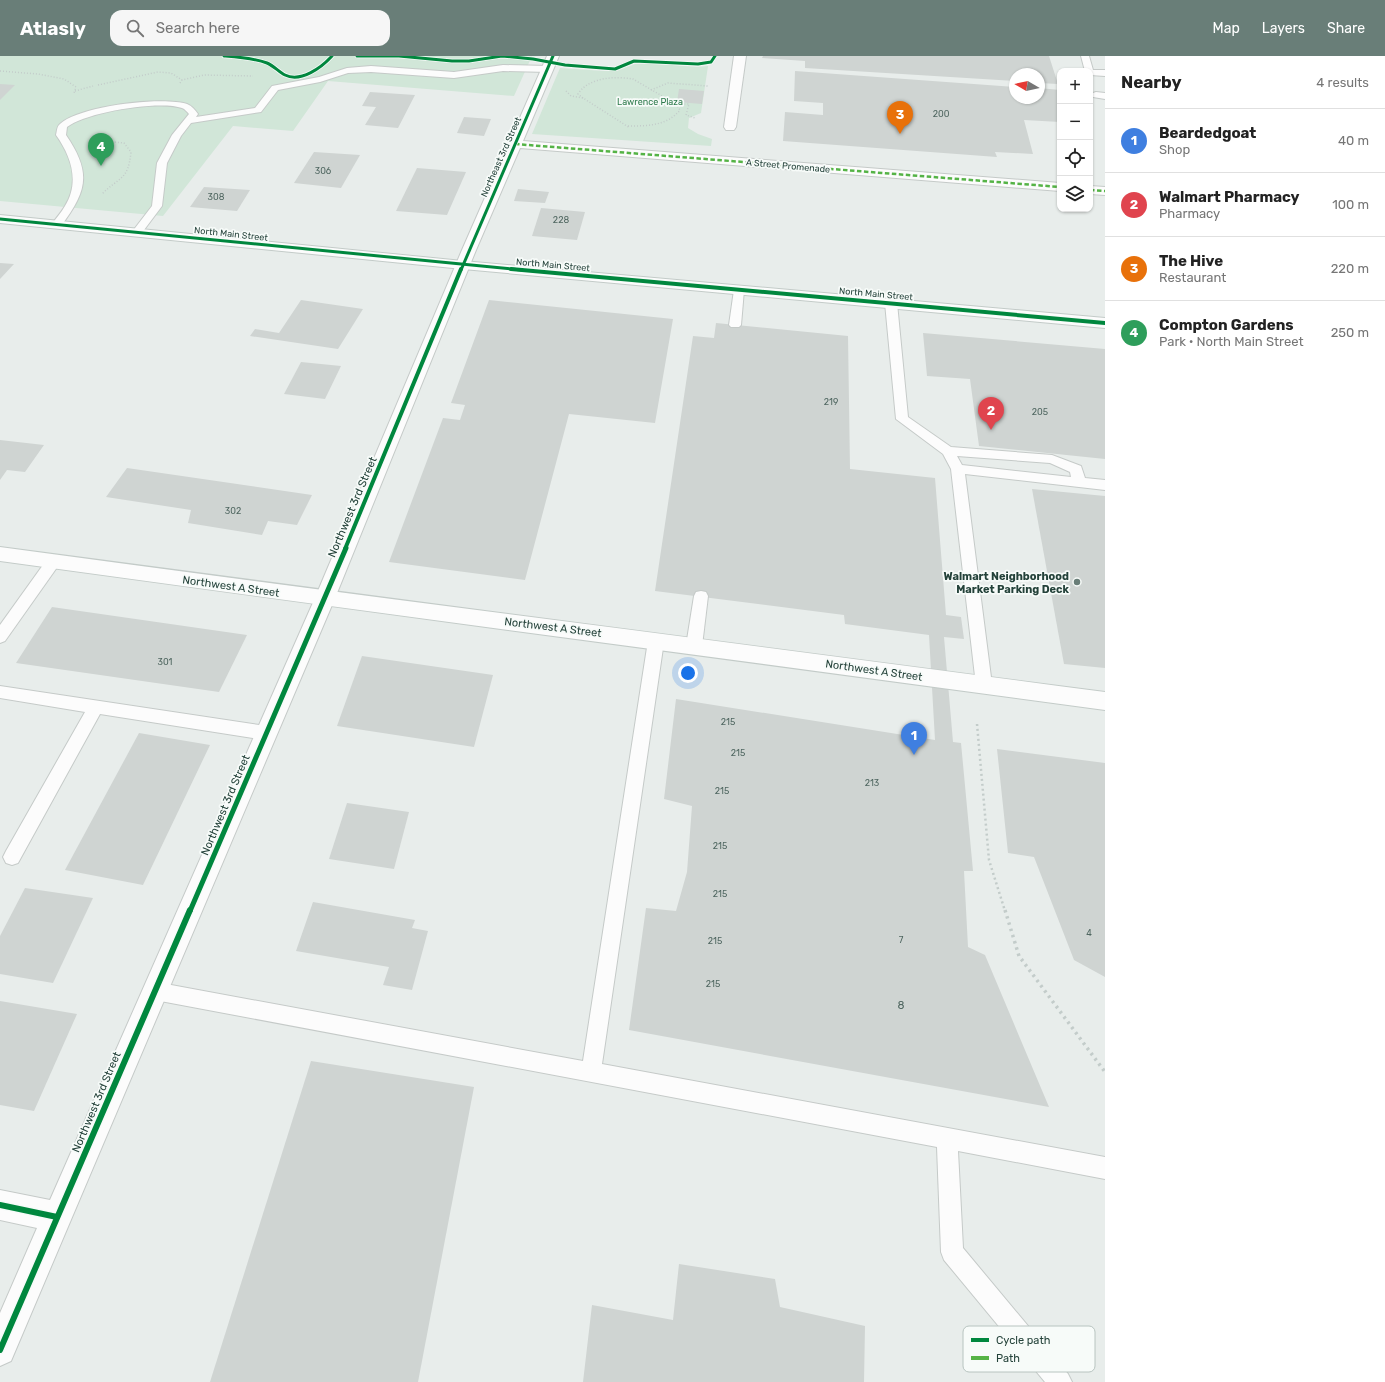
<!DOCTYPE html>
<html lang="en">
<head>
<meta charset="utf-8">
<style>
	body { margin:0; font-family:Rubik,sans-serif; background:#f6f6f6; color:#222 }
	.controls { position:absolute; right:12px; top:12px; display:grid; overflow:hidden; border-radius:8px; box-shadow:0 1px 3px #0004 }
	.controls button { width:36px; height:36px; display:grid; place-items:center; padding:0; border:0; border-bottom:1px solid #e0e0e0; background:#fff; color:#222; font:20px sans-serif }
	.compass { position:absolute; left:1009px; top:12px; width:36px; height:36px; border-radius:50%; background:#fff; box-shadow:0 1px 3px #0004; rotate:279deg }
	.you { position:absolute; left:688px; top:617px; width:14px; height:14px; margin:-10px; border:3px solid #fff; border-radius:50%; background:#1a73e8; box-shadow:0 0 0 6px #1a73e833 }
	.badge { display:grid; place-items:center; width:26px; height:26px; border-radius:50%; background:#697e78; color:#fff; font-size:13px; font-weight:700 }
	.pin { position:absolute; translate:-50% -33px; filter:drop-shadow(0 1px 2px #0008) }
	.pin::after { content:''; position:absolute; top:21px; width:14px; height:12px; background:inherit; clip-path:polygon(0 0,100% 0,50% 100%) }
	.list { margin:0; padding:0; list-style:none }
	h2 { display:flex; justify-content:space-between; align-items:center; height:52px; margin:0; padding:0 16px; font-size:17px }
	h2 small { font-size:13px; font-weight:400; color:#767676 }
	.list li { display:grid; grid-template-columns:26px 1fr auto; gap:12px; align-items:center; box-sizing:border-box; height:64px; padding:0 16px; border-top:1px solid #e0e0e0 }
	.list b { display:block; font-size:15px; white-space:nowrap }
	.list p { margin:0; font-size:13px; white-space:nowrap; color:#767676 }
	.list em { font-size:13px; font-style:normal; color:#767676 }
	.icon { flex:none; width:22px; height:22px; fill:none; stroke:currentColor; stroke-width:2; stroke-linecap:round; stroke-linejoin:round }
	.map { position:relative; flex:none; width:1105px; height:1326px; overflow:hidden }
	header { display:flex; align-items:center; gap:24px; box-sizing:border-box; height:56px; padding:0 20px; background:#697e78; color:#fff }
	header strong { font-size:19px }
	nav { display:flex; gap:22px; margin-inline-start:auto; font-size:14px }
	.search { width:280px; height:36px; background:#f6f6f6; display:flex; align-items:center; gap:10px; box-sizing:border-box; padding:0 14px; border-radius:12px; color:#767676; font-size:15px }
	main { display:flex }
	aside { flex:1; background:#fff }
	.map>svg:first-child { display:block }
</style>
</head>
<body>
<header>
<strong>Atlasly</strong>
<div class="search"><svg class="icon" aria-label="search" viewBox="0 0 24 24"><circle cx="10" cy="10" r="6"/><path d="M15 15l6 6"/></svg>Search here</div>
<nav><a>Map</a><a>Layers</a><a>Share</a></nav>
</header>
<main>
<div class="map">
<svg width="1105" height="1326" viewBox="0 0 1105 1326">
	<rect width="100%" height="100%" fill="#e8edeb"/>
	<g fill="#d1e6d8">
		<path d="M0,0H532L514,40L328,25L293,75L233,70L163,160L0,145Z"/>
		<path d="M648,7L697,11L708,10L701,57L689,62L688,72L698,78L712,83L711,90L532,78L560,12L604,15H617L635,8Z"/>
	</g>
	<g fill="#cfd4d2">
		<path d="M763,0H1049L1058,28L1039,27V18H1015V25L805,12V5L762,2Z"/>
		<path d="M795,15L1015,31V42H1039V32L1060,34V66L1024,64L1033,98L995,96L997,101L783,85L785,56L823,59V47L794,45Z"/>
		<path d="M0,28L15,29L0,44Z"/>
		<path d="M679,33L704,35L702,48L677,46Z"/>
		<path d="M370,36L415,39L398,72L365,69L376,51L362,50Z"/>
		<path d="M464,61L491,63L484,80L457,77Z"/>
		<path d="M314,96L360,99L341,132L294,127Z"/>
		<path d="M417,112L466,116L447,159L396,155Z"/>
		<path d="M204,131L250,134L237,155L190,151Z"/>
		<path d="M518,133L549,136L545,147L514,145Z"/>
		<path d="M541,152L585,156L577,184L532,180Z"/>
		<path d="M0,207L14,208L0,223Z"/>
		<path d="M301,244L363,253L338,293L250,280L255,273L279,277Z"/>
		<path d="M489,244L673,263L655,367L569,358L525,524L389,506L443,362L460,364L465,349L451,347Z"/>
		<path d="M716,267L848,280L850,413L935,422L946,559L961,561L964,583L944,581L953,686L961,687L973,815H964L968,891L985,899L1049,1051L629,974L646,852L676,855L687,816L692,750L664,743L676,643L935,684L929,579L845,568L844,559L655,535L693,280L714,282Z"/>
		<path d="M923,277L1105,293V403L979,390L970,323L927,320Z"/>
		<path d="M301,306L341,310L325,343L284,338Z"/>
		<path d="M0,384L44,389L25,416L7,414L0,424Z"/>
		<path d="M127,412L312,439L297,469L268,465L262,479L188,467L191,454L106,441Z"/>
		<path d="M1032,433L1105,440V612L1064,608Z"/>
		<path d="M52,551L247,579L219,636L16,607Z"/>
		<path d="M362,600L493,619L474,691L337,670Z"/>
		<path d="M139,677L210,689L143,829L65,814Z"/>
		<path d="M997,693L1105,707V921L1074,904L1034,801L1008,797Z"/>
		<path d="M347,747L409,756L394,813L329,803Z"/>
		<path d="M25,832L93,842L53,927L0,918V880Z"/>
		<path d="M313,846L415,864L412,872L428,875L412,934L383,929L389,911L296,895Z"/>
		<path d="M0,945L77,958L34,1055L0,1049Z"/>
		<path d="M311,1005L474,1031L418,1326H210Z"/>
		<path d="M679,1208L775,1223L780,1251L865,1270L864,1326H583L592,1249L673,1264Z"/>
	</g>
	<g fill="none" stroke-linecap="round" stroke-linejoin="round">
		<g stroke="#c5cac8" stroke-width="2">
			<g id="lane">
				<path d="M1081,0H1089L1093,14H1105V20L1090,19V15H1085Z"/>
				<path d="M503,9L548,10L552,13L548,16L503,15L454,22L371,16L348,17L320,26L278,34L261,56L191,67L181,80L167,107L162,150L141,178L137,179L132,176L152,150L157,107L172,79L189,58C187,56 185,53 182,52C160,44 86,56 67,71L66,79C92,117 87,135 61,170H53L52,168C56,162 61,157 65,150C80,126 71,100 56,79C57,75 57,70 60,68C79,50 162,40 187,48C192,50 195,54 198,58L196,61L255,52L272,30L319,21L347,12L371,10L454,16Z"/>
				<path d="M1096,36L1105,37V43L1093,41L1092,39L1093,37Z"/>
				<path d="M739,231L744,234L741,269L739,271H731L729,269L734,234Z"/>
				<path d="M891,244L897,247L908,361L951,391L1052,399L1081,410L1085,422L1105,424V434L965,418L992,629L990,633L984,635L978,633L976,629L951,413L943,398L896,363L885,247ZM957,400L1050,407L1070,416L1071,421L962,409Z"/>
				<path d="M53,501L58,502L60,506L58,510L5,585L0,587V569L48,502Z"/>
				<path d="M701,535L706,536L708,540L702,590L699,594L694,596L689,594L686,590L694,540L696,536Z"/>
				<path d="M656,579L661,581L664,585L602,1008L1105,1101V1123L958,1095L963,1192L1068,1318L1072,1326H1045L944,1204L941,1196L937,1091L155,944L148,942L145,935L148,928L155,926L583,1005L648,585L651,581Z"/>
				<path d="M0,630L266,670L272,672L274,677L272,682L266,684L100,658L18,807L12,809L6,807L3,801L6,795L85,656L0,642Z"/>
			</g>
		</g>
		<g stroke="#c5cac8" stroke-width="2">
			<g id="street">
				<path d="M547,0H559L523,85L1060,127V135L520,92L476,194L335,542L11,1305L0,1310V1257L37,1172L0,1164V1134L50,1144L315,542L462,194Z"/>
				<path d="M734,0H746L736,71L734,74H726L724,71Z"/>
				<path d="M1090,130L1105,131V139L1090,138Z"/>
			</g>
		</g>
		<g stroke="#c3cbc8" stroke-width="2">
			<g id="secondary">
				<path d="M0,159L463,205L1105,262V272L463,213L0,167Z"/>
				<path d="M0,491C368,541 737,587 1105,636V654C737,604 368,556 0,505Z"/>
			</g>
		</g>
		<g stroke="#c3ccca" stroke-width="1.5" stroke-dasharray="1 2" stroke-linecap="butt">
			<path d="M0,15L38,18L64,23L76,31L74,37"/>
			<path d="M180,27L182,24L204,19L253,20"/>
			<path d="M98,29L158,16L171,17L182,24"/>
			<path d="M651,34L668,27L708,30"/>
			<path d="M75,35L93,30"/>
			<path d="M566,35L571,40L583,42L630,72"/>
			<path d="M583,42L578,38C589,21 615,20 633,23L676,48"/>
			<path d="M628,70C647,70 667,70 680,54L676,48H689L686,59L695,62"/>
			<path d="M94,84L124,87L131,96C128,125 120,120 102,138"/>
		</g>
		<path stroke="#c3ccca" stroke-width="2.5" stroke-dasharray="2 3" stroke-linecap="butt" d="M977,668L989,804L1005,855"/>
		<path stroke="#c3ccca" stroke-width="3.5" stroke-dasharray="2.5 4" stroke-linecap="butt" d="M1005,854L1019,900L1105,1016"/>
		<use href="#lane" fill="#fcfcfc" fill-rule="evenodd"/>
		<use href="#street" fill="#fcfcfc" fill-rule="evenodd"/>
		<use href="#secondary" fill="#fcfcfc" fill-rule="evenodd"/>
		<g stroke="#55b346" stroke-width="2.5" stroke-dasharray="4.5 2.5" stroke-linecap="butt">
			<path d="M515,88L1060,131"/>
			<path d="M1090,134L1105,135"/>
		</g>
		<g stroke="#f7fbf9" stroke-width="4.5">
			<g id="cycleway-far3">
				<path d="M224,0C238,1 254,2 267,7C274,10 279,16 285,19C301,27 322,11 332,0"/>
				<path d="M357,0H399L452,5H469L502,0L533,3L565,9L615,13L634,5L698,8L711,6L715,0"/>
				<path d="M0,163L522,214"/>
				<path d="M461,214L553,0"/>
			</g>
		</g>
		<g stroke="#f7fbf9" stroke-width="6">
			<g id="cycleway-far2">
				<path d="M511,213L1105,267"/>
				<path d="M345,493L461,213"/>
			</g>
		</g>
		<g stroke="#f7fbf9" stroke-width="8">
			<path id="cycleway-far1" d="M190,855L346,492"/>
		</g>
		<g stroke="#f7fbf9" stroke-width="9">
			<g id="cycleway">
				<path d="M0,1149L57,1161"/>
				<path d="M0,1294L190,854"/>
			</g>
		</g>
		<use href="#cycleway-far3" stroke="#00873e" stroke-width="3"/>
		<use href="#cycleway-far2" stroke="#00873e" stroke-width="4"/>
		<use href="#cycleway-far1" stroke="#00873e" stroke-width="5"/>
		<use href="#cycleway" stroke="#00873e" stroke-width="6"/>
	</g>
	<circle fill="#697e78" stroke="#f7fbf9" stroke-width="1.5" cx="1077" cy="526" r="4"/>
	<g text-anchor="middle" stroke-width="3.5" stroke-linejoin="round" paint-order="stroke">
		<g font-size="9" fill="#2d7a4b" stroke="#f7fbf9">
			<text x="650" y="49">Lawrence Plaza</text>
		</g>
		<g font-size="9" fill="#506761">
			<text x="941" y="61">200</text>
			<text x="323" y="118">306</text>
			<text x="216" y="144">308</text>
			<text x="561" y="167">228</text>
			<text x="831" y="349">219</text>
			<text x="1040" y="359">205</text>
			<text x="233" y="458">302</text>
			<text x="165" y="609">301</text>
			<text x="728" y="669">215</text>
			<text x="738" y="700">215</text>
			<text x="872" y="730">213</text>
			<text x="722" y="738">215</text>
			<text x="720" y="793">215</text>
			<text x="720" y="841">215</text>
			<text x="1089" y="880">4</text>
			<text x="901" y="887">7</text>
			<text x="715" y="888">215</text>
			<text x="713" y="931">215</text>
		</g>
		<g font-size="9" fill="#24423a" stroke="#f7fbf9">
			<text transform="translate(501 101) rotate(-66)" y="3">Northeast 3rd Street</text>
			<text transform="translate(788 110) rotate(5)" y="3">A Street Promenade</text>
			<text transform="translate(231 178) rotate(6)" y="3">North Main Street</text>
			<text transform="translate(553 209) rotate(5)" y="3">North Main Street</text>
			<text transform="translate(876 238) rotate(5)" y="3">North Main Street</text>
		</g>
		<g font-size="11" fill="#24423a" stroke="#f7fbf9">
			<text transform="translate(352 451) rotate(-67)" y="4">Northwest 3rd Street</text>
			<text transform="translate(231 530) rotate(8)" y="4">Northwest A Street</text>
			<text transform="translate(553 571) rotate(7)" y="4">Northwest A Street</text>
			<text transform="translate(874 614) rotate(8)" y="4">Northwest A Street</text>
			<text transform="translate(225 749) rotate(-67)" y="4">Northwest 3rd Street</text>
			<text transform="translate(96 1046) rotate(-67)" y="4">Northwest 3rd Street</text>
		</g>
		<g font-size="11" font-weight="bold" fill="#24423a" stroke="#f7fbf9" text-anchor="end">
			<text x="1069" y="524">Walmart Neighborhood<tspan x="1069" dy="13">Market Parking Deck</tspan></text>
		</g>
		<g font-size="11" fill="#506761">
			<text x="901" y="953">8</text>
		</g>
	</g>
	<rect x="963" y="1270" width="132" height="46" rx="6" fill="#f7fbf9" stroke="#b8c4c0" stroke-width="1"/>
	<rect x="971" y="1282" width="18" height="4" fill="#00873e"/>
	<rect x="971" y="1300" width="18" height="4" fill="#55b346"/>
	<g font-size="11" fill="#24423a">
		<text x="996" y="1288">Cycle path</text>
		<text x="996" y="1306">Path</text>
	</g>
</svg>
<div class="controls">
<button>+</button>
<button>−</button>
<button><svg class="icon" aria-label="locate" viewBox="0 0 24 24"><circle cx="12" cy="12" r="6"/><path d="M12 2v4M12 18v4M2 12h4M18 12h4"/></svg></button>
<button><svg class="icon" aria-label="layers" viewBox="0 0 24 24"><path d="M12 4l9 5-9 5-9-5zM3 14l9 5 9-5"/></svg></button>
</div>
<svg class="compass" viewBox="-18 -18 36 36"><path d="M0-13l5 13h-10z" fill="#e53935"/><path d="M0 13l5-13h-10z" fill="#767676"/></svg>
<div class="you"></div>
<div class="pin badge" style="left:914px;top:699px;background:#3f7fe0">1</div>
<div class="pin badge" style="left:991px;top:374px;background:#e0444e">2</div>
<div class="pin badge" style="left:900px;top:78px;background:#e8710a">3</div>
<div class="pin badge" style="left:101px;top:110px;background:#2e9e5b">4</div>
</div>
<aside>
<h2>Nearby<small>4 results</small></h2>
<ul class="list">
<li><span class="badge" style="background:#3f7fe0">1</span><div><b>Beardedgoat</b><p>Shop</p></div><em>40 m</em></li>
<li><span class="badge" style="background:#e0444e">2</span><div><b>Walmart Pharmacy</b><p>Pharmacy</p></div><em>100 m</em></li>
<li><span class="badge" style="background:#e8710a">3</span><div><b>The Hive</b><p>Restaurant</p></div><em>220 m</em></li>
<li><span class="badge" style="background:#2e9e5b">4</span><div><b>Compton Gardens</b><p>Park · North Main Street</p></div><em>250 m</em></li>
</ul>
</aside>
</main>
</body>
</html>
